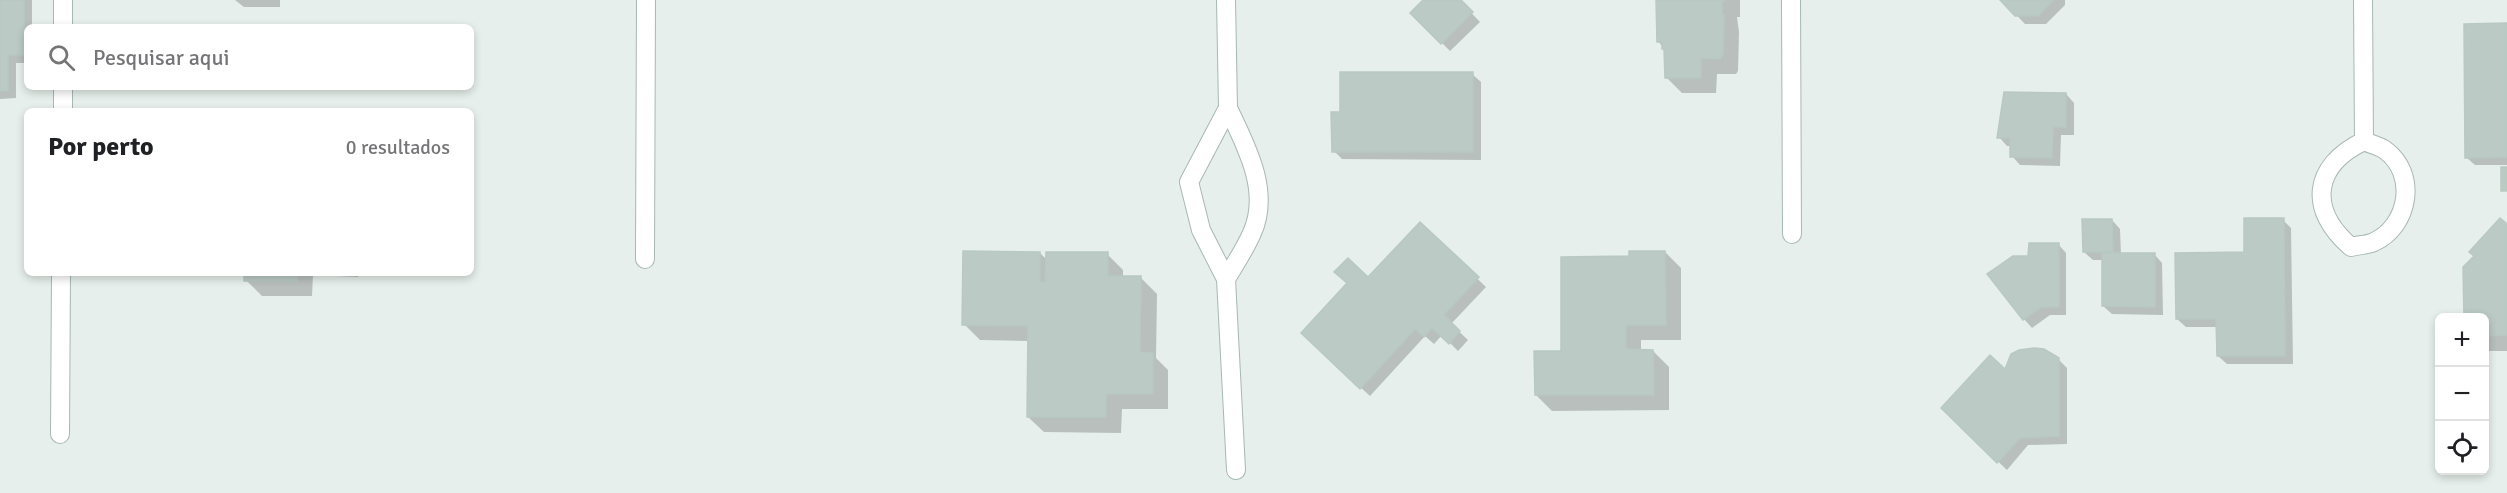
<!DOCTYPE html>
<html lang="pt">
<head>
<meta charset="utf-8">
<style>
	body { margin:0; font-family:Signika,sans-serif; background:#f2f2f2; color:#202124 }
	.controls { position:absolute; right:18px; bottom:18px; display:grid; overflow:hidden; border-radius:9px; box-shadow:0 3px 9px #0003 }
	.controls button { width:54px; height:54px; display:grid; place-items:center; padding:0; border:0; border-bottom:2px solid #e0e0e0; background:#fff; color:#202124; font:30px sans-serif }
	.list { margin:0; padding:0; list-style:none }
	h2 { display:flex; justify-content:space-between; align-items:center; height:78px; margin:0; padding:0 24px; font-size:26px }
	h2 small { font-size:20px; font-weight:400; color:#757577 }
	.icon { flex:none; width:33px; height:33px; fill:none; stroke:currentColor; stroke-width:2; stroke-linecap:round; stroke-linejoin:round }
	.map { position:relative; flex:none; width:2507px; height:493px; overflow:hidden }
	.search { position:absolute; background:#fff; box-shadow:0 3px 9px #0003; left:24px; top:24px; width:450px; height:66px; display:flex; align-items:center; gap:15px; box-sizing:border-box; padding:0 21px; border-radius:9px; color:#757577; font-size:22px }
	.panel { position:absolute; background:#fff; box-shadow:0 3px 9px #0003; left:24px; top:108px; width:450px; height:168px; border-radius:9px }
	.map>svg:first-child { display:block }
</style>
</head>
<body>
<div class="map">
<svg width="2507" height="493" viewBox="0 0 2507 493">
	<rect width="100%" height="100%" fill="#e6efeb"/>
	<g fill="#0003">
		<path d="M0,0H32V27H27V63H16V98L0,99Z"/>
		<path d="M235,0H280V7H244Z"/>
		<path d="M1425,0H1459L1480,22L1450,51L1412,13Z"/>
		<path d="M1658,0H1740V17H1737L1739,32L1738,71L1736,74H1717L1716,93H1682L1666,77V51L1658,41Z"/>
		<path d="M2002,0H2065V5L2046,24H2025Z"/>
		<path d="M2507,25V165H2475L2466,157Z"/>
		<path d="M1472,74L1481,82V160L1342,159L1334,151L1342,113Z"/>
		<path d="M2066,94L2074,103V135H2061L2060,166L2020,165L2012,156V146H2007L1999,137Z"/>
		<path d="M2112,220L2120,229L2121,255L2154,254L2162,263L2163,315L2112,314L2103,306V260H2093L2084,252Z"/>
		<path d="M2283,220L2291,228L2293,364H2227L2218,356V327H2186L2177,319Z"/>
		<path d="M1420,224L1486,287L1451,324L1468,340L1458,351L1442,335L1434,344L1425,336L1370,396L1311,342Z"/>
		<path d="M2507,226V351H2484V318Z"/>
		<path d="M2058,244L2066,253V315H2050L2032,328L2024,319L2030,258Z"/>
		<path d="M1665,252L1681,268V340H1641V351H1653L1669,367V410L1552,411L1536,395L1562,352L1631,257Z"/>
		<path d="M1040,253L1048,261L1107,254L1123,270V278H1141L1157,294L1156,358L1168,370V409H1122L1121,433L1044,432L1028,417L1029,341L980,340L964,324Z"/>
		<path d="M246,273H358V277L313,275L312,296H262L246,280Z"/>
		<path d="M2058,359L2067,368V444L2028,445L2007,470L1943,408L2006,372Z"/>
	</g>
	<g fill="#bbcac4" stroke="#b8c9c2" stroke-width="1.5">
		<path d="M0,0H24V55H8V90L0,91Z"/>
		<path d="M1423,0H1461L1473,12L1441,44L1410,13Z"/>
		<path d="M1656,0H1725L1722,2V14L1724,15L1723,54L1720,59L1701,58V78H1665L1664,49H1662V42H1657Z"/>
		<path d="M2000,0H2053L2038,16H2015Z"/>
		<path d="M2507,23V157L2465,158L2464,24Z"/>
		<path d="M1340,72H1473V152H1332L1331,112H1340Z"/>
		<path d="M2004,92L2066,93V127H2053L2052,158L2010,157V138H1997Z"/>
		<rect x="2501" y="167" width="6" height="24"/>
		<path d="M2244,218H2284L2285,356H2217L2216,319H2176L2175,253L2244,252Z"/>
		<path d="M2500,218L2507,224V335L2484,336V318H2464L2463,267L2474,256L2469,252Z"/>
		<path d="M2082,219H2112L2113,252H2083Z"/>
		<path d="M1420,222L1479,277L1444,315L1460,331L1449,344L1432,328L1424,337L1415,329L1360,389L1301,333L1347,283L1334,272L1348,258L1368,277Z"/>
		<path d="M2029,243H2059V307H2041L2023,320L1987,274L2013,256H2028Z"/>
		<path d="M963,251L1040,252V282H1045L1046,252H1108V276H1141L1140,352L1153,353V394H1106V417H1027L1028,326L962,325Z"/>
		<path d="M1629,251H1665L1666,325H1626V349L1653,350L1654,395H1535L1534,351H1561V257L1629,256Z"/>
		<path d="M2102,253H2155V307L2102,306Z"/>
		<rect x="244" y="273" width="53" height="8"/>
		<path d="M2035,348L2044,349L2059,358V436L2020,438L1997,463L1941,408L1990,355L2005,369L2011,354L2019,350Z"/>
	</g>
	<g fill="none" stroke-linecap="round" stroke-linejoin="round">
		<g stroke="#a8b8b2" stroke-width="20">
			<g id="minor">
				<path d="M1226,0L1228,108L1189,182L1201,230L1226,279L1236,470"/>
				<path d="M1791,0L1792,234"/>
				<path d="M2363,0L2364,141"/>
				<path d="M63,27V0"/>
				<path d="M63,111V87"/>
				<path d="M2364,141C2370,144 2380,146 2385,150C2418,174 2409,226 2374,242C2368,245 2358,245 2351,247C2308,210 2312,166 2364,141Z"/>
				<path d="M645,259L646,0"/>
				<path d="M1226,279C1235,264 1245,249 1252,233C1271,191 1246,146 1228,108"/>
				<path d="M60,434L61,273"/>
			</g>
		</g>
		<use href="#minor" stroke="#fff" stroke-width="18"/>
	</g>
</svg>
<div class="controls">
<button>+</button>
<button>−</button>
<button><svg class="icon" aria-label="locate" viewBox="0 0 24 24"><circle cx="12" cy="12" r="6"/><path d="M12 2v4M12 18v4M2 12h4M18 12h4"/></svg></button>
</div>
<div class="search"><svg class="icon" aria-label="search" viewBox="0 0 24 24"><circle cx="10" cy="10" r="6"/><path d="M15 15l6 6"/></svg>Pesquisar aqui</div>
<section class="panel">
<h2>Por perto<small>0 resultados</small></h2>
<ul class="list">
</ul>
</section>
</div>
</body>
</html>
